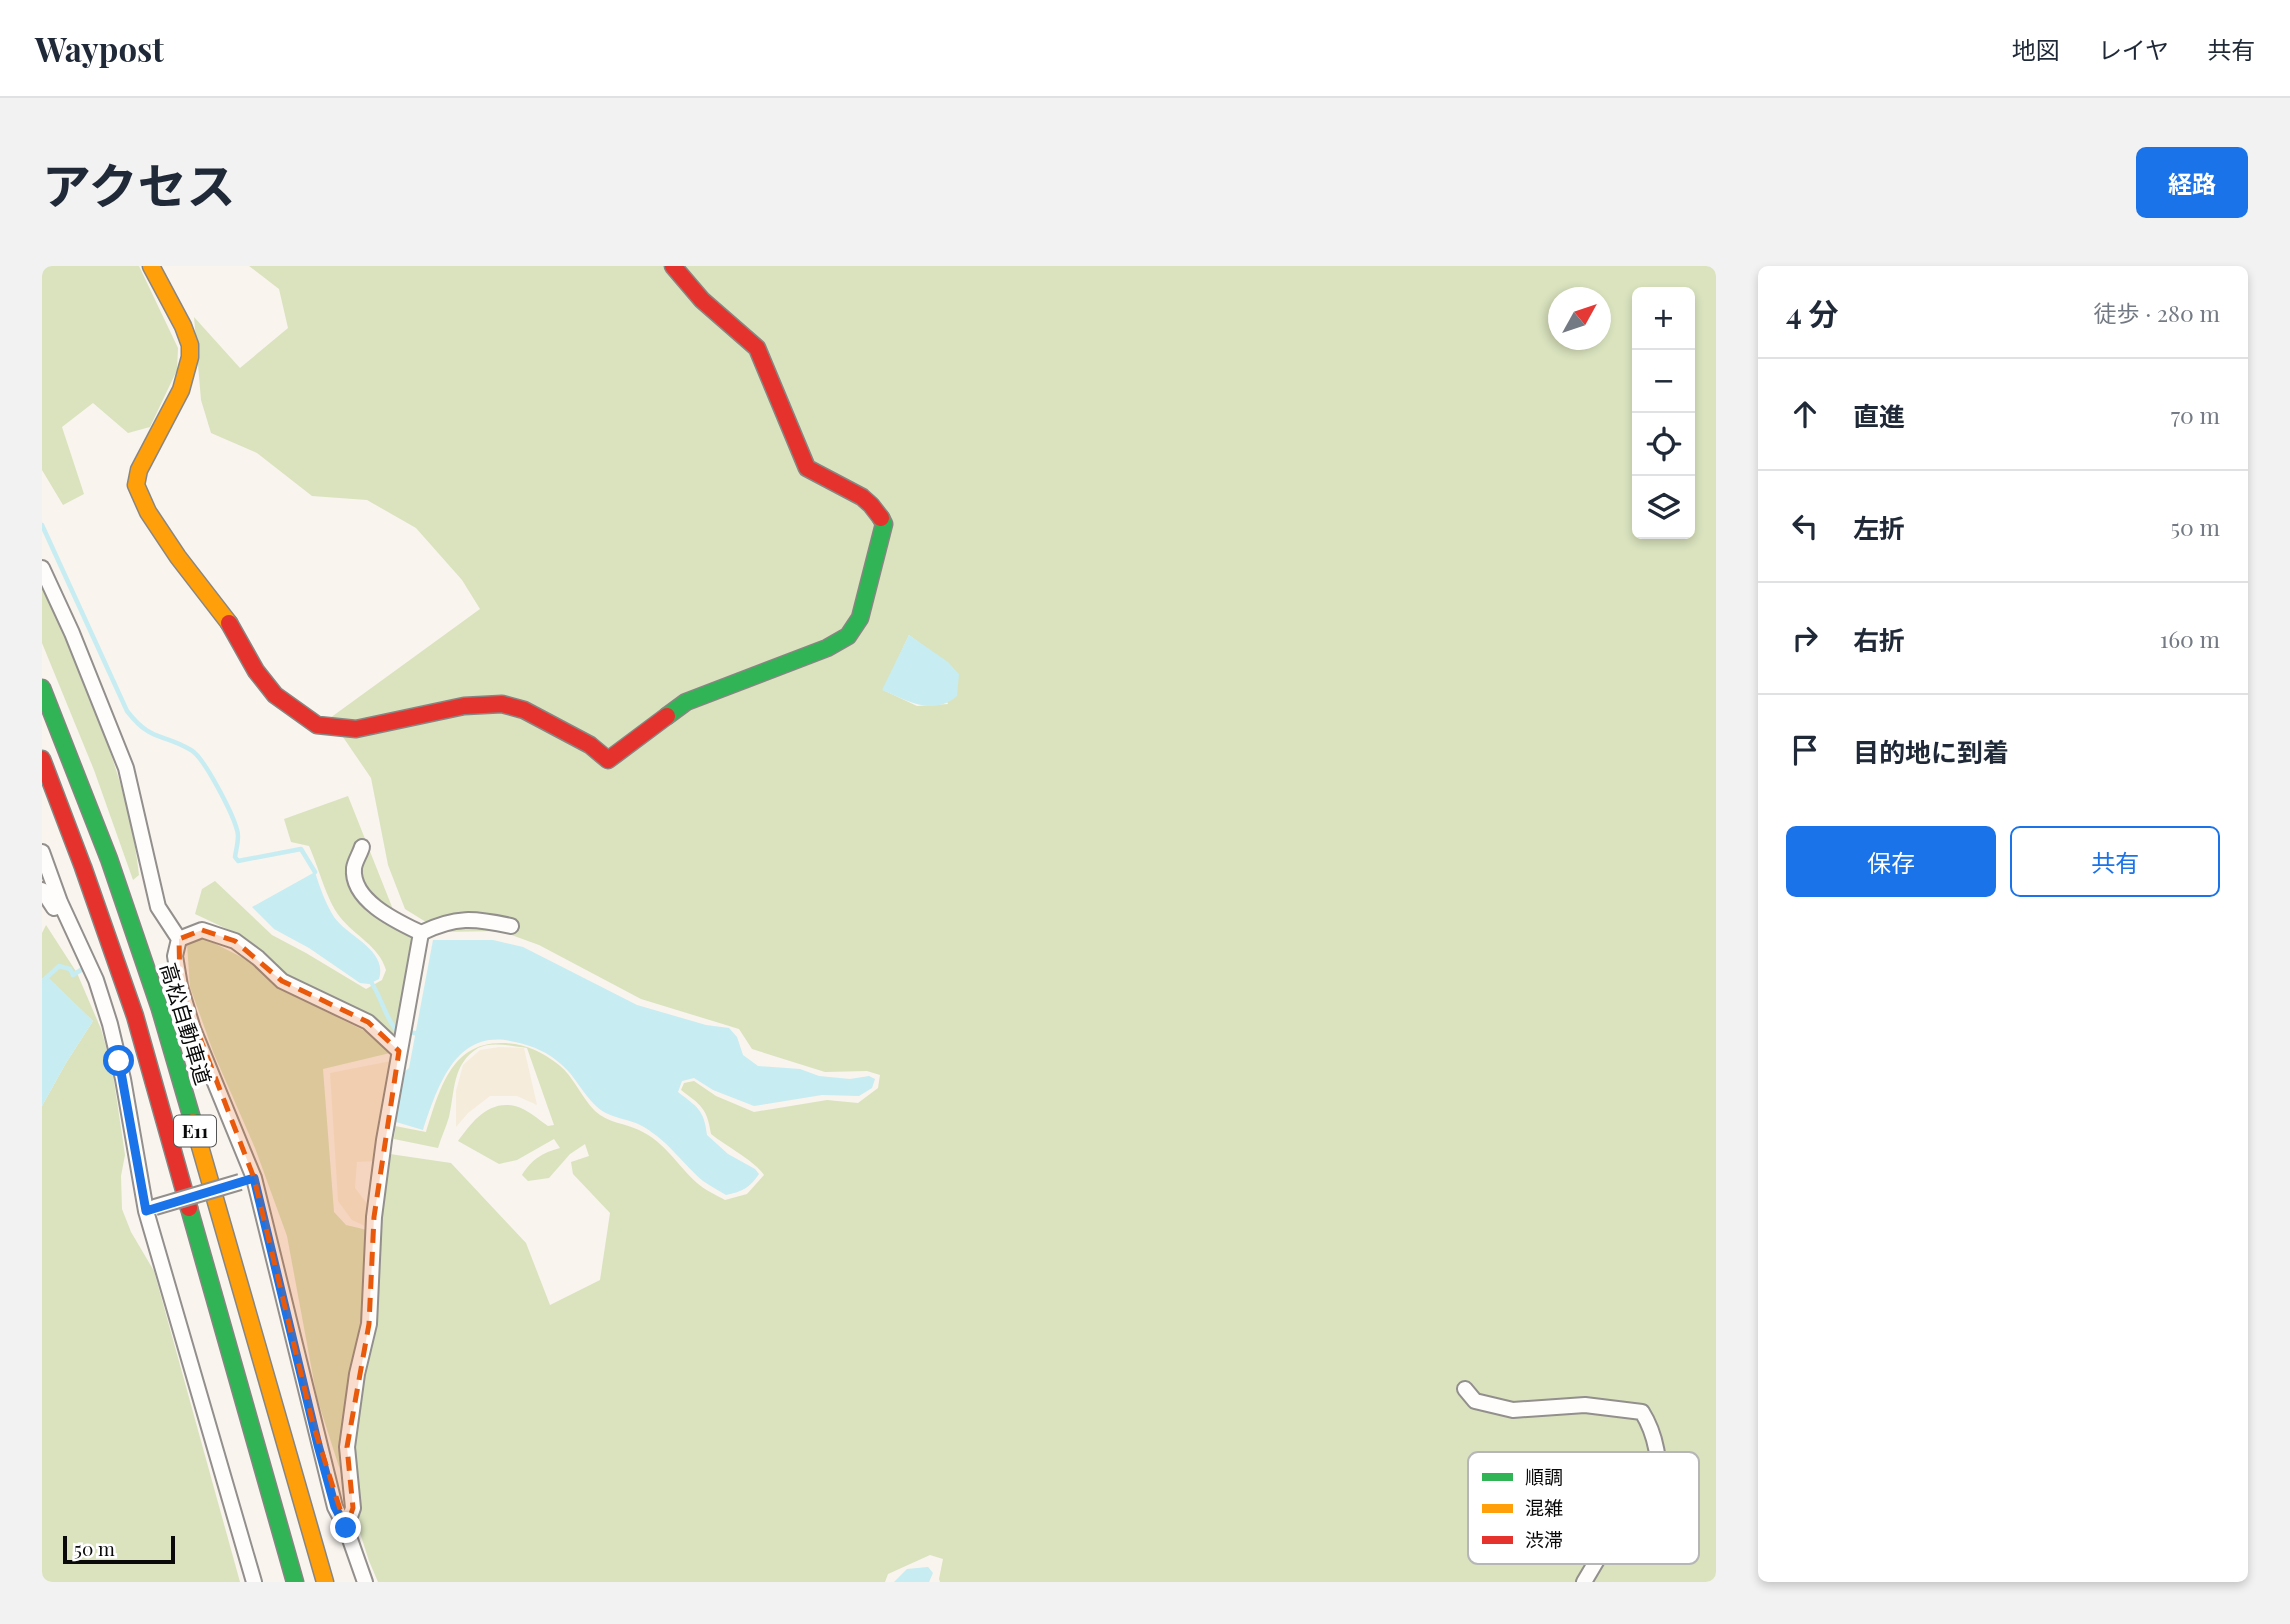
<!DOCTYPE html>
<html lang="ja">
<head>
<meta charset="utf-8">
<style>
	body { margin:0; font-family:"Playfair Display","Noto Sans JP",serif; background:#f2f2f3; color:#1f2937 }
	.controls { position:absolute; right:21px; top:21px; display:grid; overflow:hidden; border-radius:10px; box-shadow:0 4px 10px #0003 }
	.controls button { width:63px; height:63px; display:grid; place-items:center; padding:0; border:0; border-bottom:2px solid #e0e1e3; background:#fff; color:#1f2937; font:35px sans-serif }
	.compass { position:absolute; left:1506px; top:21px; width:63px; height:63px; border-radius:50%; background:#fff; box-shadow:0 4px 10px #0003; rotate:50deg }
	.scale { position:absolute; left:21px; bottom:18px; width:112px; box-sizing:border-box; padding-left:7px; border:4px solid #0a0a0a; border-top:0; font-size:19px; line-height:24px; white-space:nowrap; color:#0a0a0a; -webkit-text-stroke:5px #fff; paint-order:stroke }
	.stop { position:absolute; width:21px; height:21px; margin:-16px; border:5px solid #1a73e8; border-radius:50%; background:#fff }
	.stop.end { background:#1a73e8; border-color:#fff; box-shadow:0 2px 7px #0008 }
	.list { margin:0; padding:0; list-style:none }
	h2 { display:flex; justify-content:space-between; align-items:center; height:91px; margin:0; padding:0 28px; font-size:30px }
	h2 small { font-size:23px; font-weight:400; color:#747a83 }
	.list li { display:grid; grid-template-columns:46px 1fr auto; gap:21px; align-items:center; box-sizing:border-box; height:112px; padding:0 28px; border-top:2px solid #e0e1e3 }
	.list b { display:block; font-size:26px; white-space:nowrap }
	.list em { font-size:23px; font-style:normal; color:#747a83 }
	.actions { display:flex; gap:14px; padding:21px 28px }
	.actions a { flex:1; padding:16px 0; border:2px solid #1a73e8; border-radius:10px; text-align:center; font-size:24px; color:#1a73e8 }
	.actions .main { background:#1a73e8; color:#fff }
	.icon { flex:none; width:38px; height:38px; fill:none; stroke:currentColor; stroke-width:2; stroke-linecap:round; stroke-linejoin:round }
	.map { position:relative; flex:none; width:1674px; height:1316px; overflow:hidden; border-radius:10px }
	header { display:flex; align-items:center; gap:42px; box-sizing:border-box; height:98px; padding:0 35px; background:#fff; border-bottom:2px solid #e0e1e3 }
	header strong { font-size:33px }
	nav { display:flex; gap:38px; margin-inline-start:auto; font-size:24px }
	.intro { display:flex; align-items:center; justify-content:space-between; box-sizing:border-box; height:168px; padding:0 42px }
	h1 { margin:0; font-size:49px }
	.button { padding:18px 32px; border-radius:10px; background:#1a73e8; color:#fff; font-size:24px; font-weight:700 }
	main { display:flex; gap:42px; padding:0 42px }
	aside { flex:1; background:#fff; border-radius:10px; box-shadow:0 4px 10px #0003 }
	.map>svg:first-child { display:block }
</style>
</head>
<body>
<header>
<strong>Waypost</strong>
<nav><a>地図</a><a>レイヤ</a><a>共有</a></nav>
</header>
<div class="intro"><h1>アクセス</h1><a class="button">経路</a></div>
<main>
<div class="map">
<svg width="1674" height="1316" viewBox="0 0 1674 1316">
	<rect width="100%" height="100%" fill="#f9f4ee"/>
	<g fill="#f5ecdb">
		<path d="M457,781L482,782L495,839L475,830H448L426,847L414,861V825L421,799L438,784Z"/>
		<path d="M349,795L335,895L315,896L313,922L326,939L325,961L310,954L296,935L288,807Z"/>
	</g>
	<g fill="#dae3be" fill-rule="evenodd">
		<path d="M0,0H97L136,82L135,104L108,161L86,167L51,137L20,161L42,228L21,239L0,204Z"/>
		<path d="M207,0H1674V1316H898L897,1313L901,1293L888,1289L846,1308L843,1316H336L327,1295L275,1132L245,970L213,882L172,788L148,721L145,678L160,671L213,698L238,723L325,766L348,787L281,803L292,946L304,959L338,967L348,888L409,897L484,977L508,1039L558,1014L568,947L531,908L529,896L547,890L543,878L528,888L507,912L486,915L480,909C490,893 500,887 518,882L512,873L475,894L457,898L416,875C430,856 446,834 473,840C484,842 497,854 506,860L512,859L485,782C470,780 449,775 436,782C410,798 413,825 407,851C404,861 399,872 396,882L352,873L353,860L384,866C397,826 408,777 459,777C482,777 499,785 517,799C532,811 539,831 553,845C566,857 582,857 597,864C623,876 635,899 655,917C663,924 674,929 683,934L705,928L722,909C713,895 684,880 669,868C665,842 659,839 639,824L642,817L652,815L674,830L712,846L785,834L816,837L836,822L838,809L825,805L783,806L710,783L697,763L599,733L497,679L458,665L400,666L363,643L346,599L329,512L288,452L438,343L420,314L374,262L325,234L270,230L215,187L169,167L159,134L152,51L198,102L246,62L237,23ZM1595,26H1648V268H1595ZM1517,32H1559V74H1517ZM867,369L882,380L906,438L875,440L841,424Z"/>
		<path d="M0,320C16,350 28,382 41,414C67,480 89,537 97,609L91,614L52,504L0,377Z"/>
		<path d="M306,530L356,656L373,670L353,773L247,713L200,670L153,648L160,623L173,615L230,669L264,687L324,723L340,714L344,704C337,680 313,670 298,651C284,633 277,602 267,580L249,576L242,553Z"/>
		<path d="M4,659L35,707L59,763L70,802L83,889L79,910L80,943L89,966L112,1005L198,1316H0V840L24,797L51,755L4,710L0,713V667Z"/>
	</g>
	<g fill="#c7ecf1">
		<path d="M867,369L906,396L917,408L915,430C890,451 865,434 840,424Z"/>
		<path d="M273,606C278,622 283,636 292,651C306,671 346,684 337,713L327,718L318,717L267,682L232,663L210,641Z"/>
		<path d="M391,674H451L481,681L595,739L664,759L687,762L695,771L701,789L716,800L758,803L777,810L808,813L827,810L833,813L830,822L817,830L780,829L712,840L671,824L652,812L640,815L636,826C655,841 662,843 665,869L686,888L713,903L717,908C708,922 699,926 684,929C676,924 668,920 661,915C639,896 628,877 602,861C587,852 567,853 554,840C541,828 533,810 520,799C506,786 491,780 473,776C414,761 396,820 381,864L354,856L361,807L367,802Z"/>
		<path d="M4,709L51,755L24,797L0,840V713Z"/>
		<path d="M886,1301L891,1307L887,1316H852L865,1303Z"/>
	</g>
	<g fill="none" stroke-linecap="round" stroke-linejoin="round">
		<g stroke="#c7ecf1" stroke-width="4.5">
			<path d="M0,259L85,445C110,477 119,466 149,484C162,491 191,548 195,564C198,571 194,583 193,591L196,595L259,583L273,606"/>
			<path d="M3,713L17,700L28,703L31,709L42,702"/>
			<path d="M327,713C339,729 342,749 354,764L378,768"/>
		</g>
		<g stroke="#928f8d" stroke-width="18">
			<g id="street">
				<path d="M0,302L30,367L84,502L116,641L137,673L133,690L138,720L151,763L212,912L293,1241L304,1262L323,1316"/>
				<path d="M320,581C318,588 313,595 312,602C309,635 356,656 379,667"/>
				<path d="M0,586L18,636L54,714L68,758L81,813L104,945L212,1316"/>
				<path d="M0,624L12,642L18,639"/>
				<path d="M379,667C414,650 432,652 469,660"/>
				<path d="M137,673L160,664L193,675L216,692L240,715L326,756L357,785"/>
				<path d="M1423,1123L1433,1135L1471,1144L1543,1139L1600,1146C1617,1173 1617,1202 1619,1232L1558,1289L1542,1316"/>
				<path d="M304,1262L311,1242L305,1181L315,1108L327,1058L332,951L342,874L379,667"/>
			</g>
		</g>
		<g stroke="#888683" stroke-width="19">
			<g id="fast">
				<path d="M0,422L67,593L118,743L151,856"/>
				<path d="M625,450L644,436L785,382L806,370L818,352L842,258L839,252"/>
				<path d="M147,942L253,1316"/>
			</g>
		</g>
		<g stroke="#888683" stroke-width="19">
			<g id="slow">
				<path d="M109,0L141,60L148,79V91L139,124L97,204L94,219L106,246L136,291L187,357"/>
				<path d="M151,856L283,1316"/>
			</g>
		</g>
		<g stroke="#888683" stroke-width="19">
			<g id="jam">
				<path d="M631,0L660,34L715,82L765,202L820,231L829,239L839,252"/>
				<path d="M187,357L214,405L233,429L275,459L314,463L422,440L460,438L482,444L548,479L566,494L625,450"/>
				<path d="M0,493L41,601L93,750L147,942"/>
			</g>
		</g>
		<use href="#street" stroke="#fefdfc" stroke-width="14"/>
		<use href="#fast" stroke="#30b455" stroke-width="16"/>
		<use href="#slow" stroke="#ff9f0a" stroke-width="16"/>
		<use href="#jam" stroke="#e5322d" stroke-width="16"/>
		<g stroke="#928f8d" stroke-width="18" stroke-linecap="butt">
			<path id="street-bridge" d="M113,941L198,916"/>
		</g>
		<use href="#street-bridge" stroke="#fefdfc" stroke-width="14"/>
	</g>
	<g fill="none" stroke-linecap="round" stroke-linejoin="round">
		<path stroke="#1a73e8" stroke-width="9" d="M77,795L104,945L212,912L276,1179L293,1241L304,1262"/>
	</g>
	<path fill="#e8590c" fill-opacity="0.2" stroke="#e8590c" stroke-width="5" stroke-dasharray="14 9" stroke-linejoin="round" d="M160,664L193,675L240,715L326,756L357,785L332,951L327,1058L305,1181L311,1242L304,1262L271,1158L212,912L138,720L137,673Z"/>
	<g text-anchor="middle" stroke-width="7" stroke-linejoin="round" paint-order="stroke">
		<rect fill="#fff" stroke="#545454" stroke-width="2" x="132" y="849.5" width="42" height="31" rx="5"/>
		<g font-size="19" font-weight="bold" fill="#0a0a0a">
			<text x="153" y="872">E11</text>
		</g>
		<g font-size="21" fill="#0a0a0a" stroke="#fff">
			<text transform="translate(143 758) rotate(73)" y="7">高松自動車道</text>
		</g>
	</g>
	<rect x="1426" y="1186" width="231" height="112" rx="10" fill="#fff" stroke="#b6b6b6" stroke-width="2"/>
	<rect x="1440" y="1207" width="31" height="8" fill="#30b455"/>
	<rect x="1440" y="1238" width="31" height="9" fill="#ff9f0a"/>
	<rect x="1440" y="1270" width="31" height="8" fill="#e5322d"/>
	<g font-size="19" fill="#0a0a0a">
		<text x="1483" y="1218">順調</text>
		<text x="1483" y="1249">混雑</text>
		<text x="1483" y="1281">渋滞</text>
	</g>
</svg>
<div class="controls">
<button>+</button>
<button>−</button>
<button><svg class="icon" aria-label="locate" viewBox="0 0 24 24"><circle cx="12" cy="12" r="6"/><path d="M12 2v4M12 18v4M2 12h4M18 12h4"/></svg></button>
<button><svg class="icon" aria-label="layers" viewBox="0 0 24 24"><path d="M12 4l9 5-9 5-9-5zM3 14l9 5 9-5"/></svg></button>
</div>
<svg class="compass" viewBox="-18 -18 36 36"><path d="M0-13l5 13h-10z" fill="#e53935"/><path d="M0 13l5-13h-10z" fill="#747a83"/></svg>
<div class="scale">50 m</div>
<div class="stop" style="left:77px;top:795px"></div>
<div class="stop end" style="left:304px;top:1262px"></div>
</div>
<aside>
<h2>4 分<small>徒歩 · 280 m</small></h2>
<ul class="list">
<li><svg class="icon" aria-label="ahead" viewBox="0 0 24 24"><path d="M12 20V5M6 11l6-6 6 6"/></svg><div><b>直進</b></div><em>70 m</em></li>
<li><svg class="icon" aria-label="left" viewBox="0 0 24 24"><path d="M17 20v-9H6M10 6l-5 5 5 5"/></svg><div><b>左折</b></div><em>50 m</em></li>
<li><svg class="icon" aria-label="right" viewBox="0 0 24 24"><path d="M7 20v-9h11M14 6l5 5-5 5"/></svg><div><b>右折</b></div><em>160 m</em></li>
<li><svg class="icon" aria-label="arrive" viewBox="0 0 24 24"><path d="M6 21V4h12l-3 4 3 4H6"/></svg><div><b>目的地に到着</b></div></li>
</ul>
<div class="actions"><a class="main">保存</a><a>共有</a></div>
</aside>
</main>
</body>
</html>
